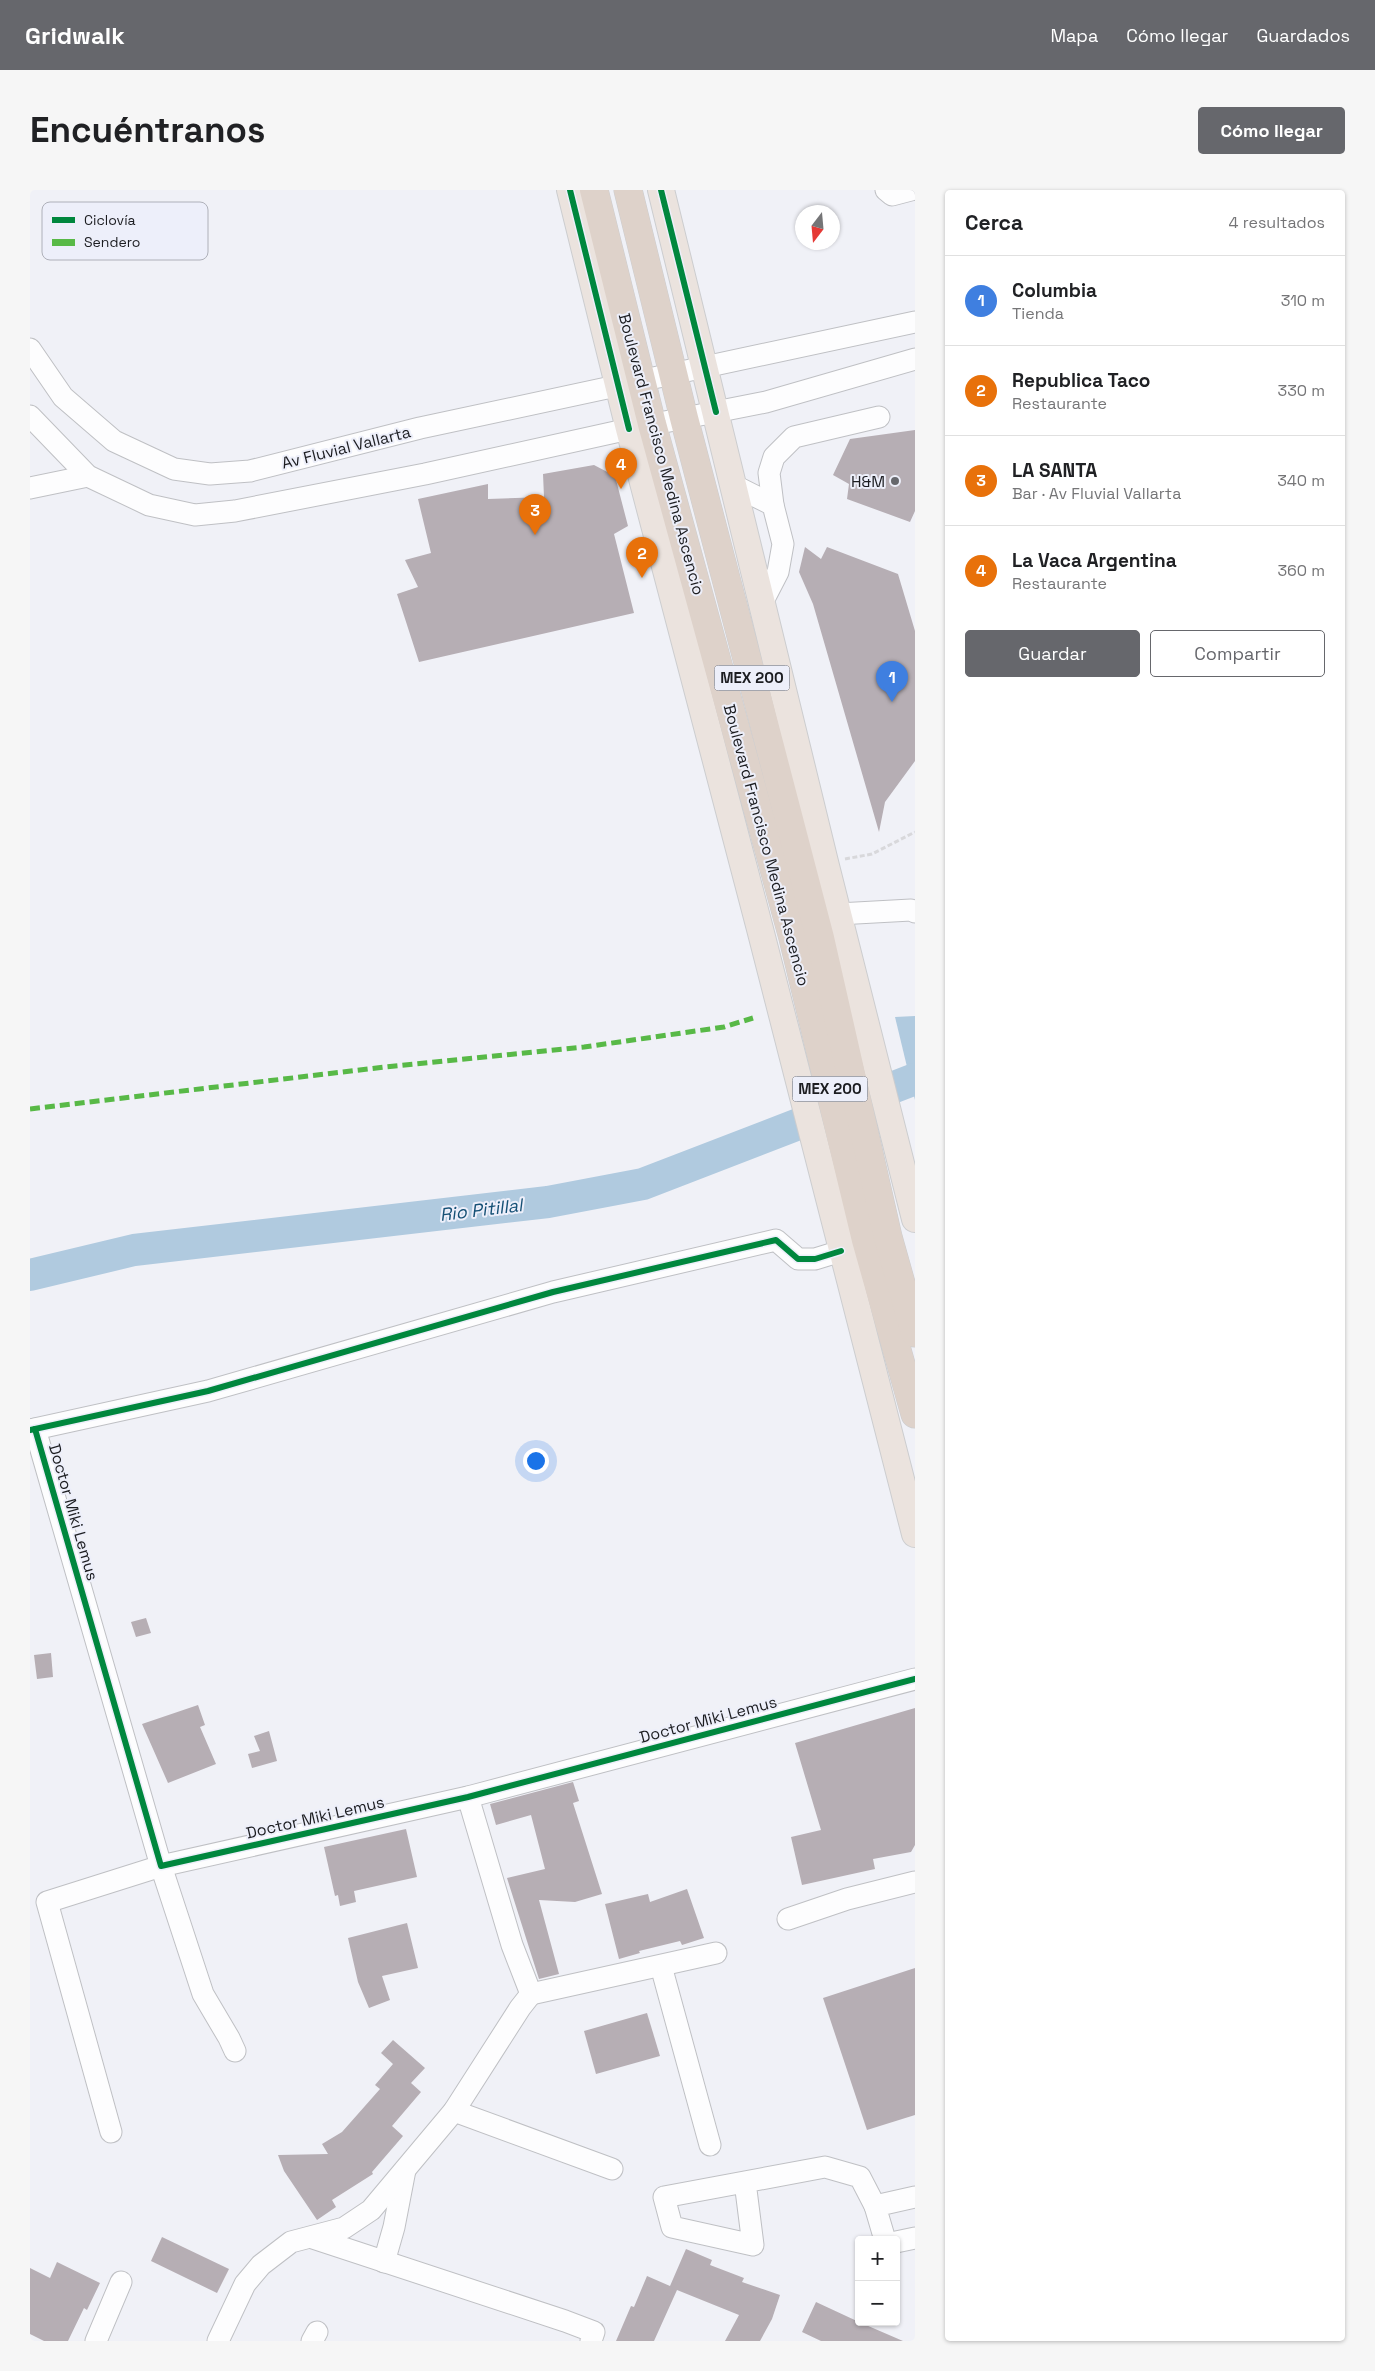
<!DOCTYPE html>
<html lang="es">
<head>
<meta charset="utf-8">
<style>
	body { margin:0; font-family:"Space Grotesk",sans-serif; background:#f6f6f6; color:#202124 }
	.controls { position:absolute; right:15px; bottom:15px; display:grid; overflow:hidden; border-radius:5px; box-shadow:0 1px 4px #0004 }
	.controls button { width:45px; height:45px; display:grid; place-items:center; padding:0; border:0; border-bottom:1px solid #e0e0e0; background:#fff; color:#202124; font:25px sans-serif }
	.compass { position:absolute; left:765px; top:15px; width:45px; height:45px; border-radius:50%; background:#fff; box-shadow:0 1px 4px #0004; rotate:196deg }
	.you { position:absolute; left:505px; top:1270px; width:18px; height:18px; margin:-12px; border:4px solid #fff; border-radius:50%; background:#1a73e8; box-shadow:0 0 0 8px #1a73e833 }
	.badge { display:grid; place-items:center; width:32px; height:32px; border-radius:50%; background:#66676c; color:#fff; font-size:16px; font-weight:700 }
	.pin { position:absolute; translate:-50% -41px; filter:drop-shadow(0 1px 2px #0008) }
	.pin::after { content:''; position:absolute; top:26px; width:18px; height:15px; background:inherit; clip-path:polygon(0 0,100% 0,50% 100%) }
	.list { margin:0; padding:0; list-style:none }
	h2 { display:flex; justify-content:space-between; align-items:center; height:65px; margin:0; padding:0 20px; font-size:21px }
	h2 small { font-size:16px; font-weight:400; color:#757577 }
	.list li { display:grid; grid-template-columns:32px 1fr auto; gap:15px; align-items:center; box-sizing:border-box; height:90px; padding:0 20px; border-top:1px solid #e0e0e0 }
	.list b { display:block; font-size:19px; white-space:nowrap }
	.list p { margin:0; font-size:16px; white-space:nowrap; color:#757577 }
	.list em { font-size:16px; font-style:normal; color:#757577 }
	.actions { display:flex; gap:10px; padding:15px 20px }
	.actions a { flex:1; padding:11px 0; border:1px solid #66676c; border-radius:5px; text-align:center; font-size:18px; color:#66676c }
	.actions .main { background:#66676c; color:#fff }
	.map { position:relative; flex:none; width:885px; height:2151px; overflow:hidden; border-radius:5px }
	header { display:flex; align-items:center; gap:30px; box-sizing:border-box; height:70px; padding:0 25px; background:#66676c; color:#fff }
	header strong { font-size:24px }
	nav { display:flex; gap:28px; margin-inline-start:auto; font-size:18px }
	.intro { display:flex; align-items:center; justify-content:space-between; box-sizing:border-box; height:120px; padding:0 30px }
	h1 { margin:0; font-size:35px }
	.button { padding:12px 22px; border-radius:5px; background:#66676c; color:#fff; font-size:18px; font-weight:700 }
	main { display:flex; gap:30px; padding:0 30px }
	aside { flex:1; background:#fff; border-radius:5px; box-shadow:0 1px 4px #0004 }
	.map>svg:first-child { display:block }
</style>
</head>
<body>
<header>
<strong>Gridwalk</strong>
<nav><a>Mapa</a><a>Cómo llegar</a><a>Guardados</a></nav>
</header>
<div class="intro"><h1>Encuéntranos</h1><a class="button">Cómo llegar</a></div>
<main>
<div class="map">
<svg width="885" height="2151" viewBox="0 0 885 2151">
	<rect width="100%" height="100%" fill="#f0f1f7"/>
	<path fill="#b0cadf" d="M885,826V910L865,827Z"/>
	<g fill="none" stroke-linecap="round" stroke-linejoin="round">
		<path stroke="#b0cadf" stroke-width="32" d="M0,1085L104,1060L518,1012L613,994L885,889"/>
	</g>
	<g fill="#b6aeb4">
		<path d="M885,240V321L880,332L817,309L819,294L803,285L820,249Z"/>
		<path d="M564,275L585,286L598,336L584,344L604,423L389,472L367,404L388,397L375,370L401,363L388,309L458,294V309L514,307L513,284Z"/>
		<path d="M775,357L791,369L797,357L868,384L885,441V571L855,612L849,642L783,414L769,382Z"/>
		<path d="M116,1428L121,1443L106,1447L101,1432Z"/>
		<path d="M21,1463L23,1487L7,1489L4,1465Z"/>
		<path d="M168,1515L175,1535L170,1537L186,1574L138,1593L112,1534Z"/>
		<path d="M885,1518V1655L881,1662L843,1669L845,1679L772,1695L761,1647L791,1640L765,1553Z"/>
		<path d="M239,1541L247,1571L222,1578L218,1564L230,1561L224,1546Z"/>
		<path d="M543,1592L549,1611L543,1613L572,1704L545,1712L509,1710L529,1784L509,1789L477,1688L515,1679L501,1625L466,1635L460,1614Z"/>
		<path d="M376,1639L387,1687L324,1701L326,1712L310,1716L308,1705L305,1706L294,1657Z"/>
		<path d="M657,1699L674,1748L652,1755L650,1751L609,1761L610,1763L589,1769L575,1714L618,1704L620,1712Z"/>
		<path d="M377,1733L388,1778L352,1786L360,1810L339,1818L328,1792L318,1748Z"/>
		<path d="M885,1778V1925L837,1940L793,1808Z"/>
		<path d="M617,1823L630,1866L566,1884L554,1841Z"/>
		<path d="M363,1850L395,1878L381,1893L391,1902L362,1936L373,1946L342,1982L343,1984L302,2010L306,2017L287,2030L254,1981L248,1965L298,1964L292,1954L312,1942L350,1899L345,1895L363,1874L351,1863Z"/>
		<path d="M132,2047L199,2079L187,2103L121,2071Z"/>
		<path d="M656,2059L682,2070L680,2075L714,2088L712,2092L750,2105L742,2129L730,2151H695L709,2125L647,2100L624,2151H586L601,2116L604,2117L617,2086L640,2096Z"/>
		<path d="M27,2072L70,2093L57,2120L54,2118L38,2151H14L0,2144V2078L20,2088Z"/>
		<path d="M786,2112L829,2132L873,2151H791L772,2142Z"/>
	</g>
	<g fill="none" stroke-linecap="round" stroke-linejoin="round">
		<g stroke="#bfc0c4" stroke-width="23">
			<g id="minor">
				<path d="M856,0L862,5L881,0"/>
				<path d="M0,159L33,207L84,251L144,279L180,284L220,281L390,238L885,132"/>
				<path d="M0,226L58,286L119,315L165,325L205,321L395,284L599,239L736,212L885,169"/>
				<path d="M703,295L743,315L753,354L748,382L732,413"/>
				<path d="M0,298L58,286"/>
				<path d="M743,315L739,283L744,267L764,247L849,227"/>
				<path d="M808,724L881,720L885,722"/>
				<path d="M5,1239L131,1676L438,1607L885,1489"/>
				<path d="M0,1240L178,1201L523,1102L746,1050L768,1069H785L811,1061"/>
				<path d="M758,1729L817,1709L885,1692"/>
				<path d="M631,1776L680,1955"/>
				<path d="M501,1804L686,1763"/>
				<path d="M424,1921L582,1979"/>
				<path d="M81,1942L17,1712L131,1676L173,1804L199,1848L205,1861"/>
				<path d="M715,1992L723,2055L642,2037L634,2007L795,1977L830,1987L845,2016"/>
				<path d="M283,2048L535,2131L564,2142L561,2151"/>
				<path d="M855,2050L845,2016L885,2007"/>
				<path d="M866,2052L885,2048"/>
				<path d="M354,2072L364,2037L375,1980"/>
				<path d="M66,2151L91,2092"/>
				<path d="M188,2151L215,2094L231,2075L261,2052L314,2038L341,2020L424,1921L490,1818L501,1804L482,1755L438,1607"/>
				<path d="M282,2151L287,2142"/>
			</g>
		</g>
		<g stroke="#cccdcf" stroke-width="28">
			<g id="major">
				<path d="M540,0L599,239L730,739L885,1344"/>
				<path d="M631,0L795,672L885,1029"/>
			</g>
		</g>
		<g stroke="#cccdcf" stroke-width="29">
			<g id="highway">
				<path d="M564,0L622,234L763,748L836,1050L885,1224"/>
				<path d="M598,0L654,228L790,748L858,1047L885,1143"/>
			</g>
		</g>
		<path stroke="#d8d8db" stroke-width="3" stroke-dasharray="5 2.5" stroke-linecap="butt" d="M815,669L842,664L885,642"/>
		<use href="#minor" stroke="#fdfdfe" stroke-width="21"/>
		<use href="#major" stroke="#ebe3de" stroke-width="26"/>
		<use href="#highway" stroke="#ded2ca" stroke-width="28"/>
		<path stroke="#58b947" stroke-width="5" stroke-dasharray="10 5" stroke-linecap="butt" d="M0,919L355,877L554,857L694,837L723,828"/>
		<g stroke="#edeffa" stroke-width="9">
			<g id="cycleway">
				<path d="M540,0L599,239"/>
				<path d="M631,0L686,222"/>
				<path d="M5,1239L131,1676L438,1607L885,1489"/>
				<path d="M0,1240L178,1201L523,1102L746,1050L768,1069H785L811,1061"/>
			</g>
		</g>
		<use href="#cycleway" stroke="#00873e" stroke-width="6"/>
	</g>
	<circle fill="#66676c" stroke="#edeffa" stroke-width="2" cx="865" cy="291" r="5"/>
	<g text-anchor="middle" stroke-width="4" stroke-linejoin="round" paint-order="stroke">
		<g fill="#edeffa" stroke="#5b5c62" stroke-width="1">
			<rect x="684.5" y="475.5" width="75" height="25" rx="4"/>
			<rect x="762.5" y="886.5" width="75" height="25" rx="4"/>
		</g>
		<g font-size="15" font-weight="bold" fill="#1c1d21">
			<text x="722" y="493">MEX 200</text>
			<text x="800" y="904">MEX 200</text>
		</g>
		<g font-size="16" fill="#1c1d21" stroke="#edeffa">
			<text transform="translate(316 257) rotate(-14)" y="6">Av Fluvial Vallarta</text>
			<text transform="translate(632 264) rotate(75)" y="6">Boulevard Francisco Medina Ascencio</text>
			<text transform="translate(737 655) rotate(75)" y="6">Boulevard Francisco Medina Ascencio</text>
			<text transform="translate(44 1322) rotate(74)" y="6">Doctor Miki Lemus</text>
			<text transform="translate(678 1529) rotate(-15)" y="6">Doctor Miki Lemus</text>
			<text transform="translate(285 1627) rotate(-13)" y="6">Doctor Miki Lemus</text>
		</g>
		<g font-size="16" fill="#1c1d21" stroke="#edeffa" text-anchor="end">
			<text x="855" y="297">H&amp;M</text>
		</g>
		<g font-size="18" font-style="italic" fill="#155075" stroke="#edeffa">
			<text transform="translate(451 1020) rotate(-7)" y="6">Rio Pitillal</text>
		</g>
	</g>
	<rect x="12" y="12" width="166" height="58" rx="8" fill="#edeffa" stroke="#aeb0b9" stroke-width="1"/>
	<rect x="22" y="27" width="23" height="6" fill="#00873e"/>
	<rect x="22" y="49" width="23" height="7" fill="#58b947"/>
	<g font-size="14" fill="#1c1d21">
		<text x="54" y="35">Ciclovía</text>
		<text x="54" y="57">Sendero</text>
	</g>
</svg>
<div class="controls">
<button>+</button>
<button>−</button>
</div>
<svg class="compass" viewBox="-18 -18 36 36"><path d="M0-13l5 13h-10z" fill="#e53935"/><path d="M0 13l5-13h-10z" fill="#757577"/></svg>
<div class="you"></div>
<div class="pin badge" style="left:862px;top:512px;background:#3f7fe0">1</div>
<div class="pin badge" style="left:612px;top:388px;background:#e8710a">2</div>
<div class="pin badge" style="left:505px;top:345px;background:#e8710a">3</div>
<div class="pin badge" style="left:591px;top:299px;background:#e8710a">4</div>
</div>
<aside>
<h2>Cerca<small>4 resultados</small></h2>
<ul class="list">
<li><span class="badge" style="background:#3f7fe0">1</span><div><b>Columbia</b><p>Tienda</p></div><em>310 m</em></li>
<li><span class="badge" style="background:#e8710a">2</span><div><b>Republica Taco</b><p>Restaurante</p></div><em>330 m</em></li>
<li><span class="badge" style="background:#e8710a">3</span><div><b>LA SANTA</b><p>Bar · Av Fluvial Vallarta</p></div><em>340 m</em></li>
<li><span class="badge" style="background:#e8710a">4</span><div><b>La Vaca Argentina</b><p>Restaurante</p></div><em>360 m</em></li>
</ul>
<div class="actions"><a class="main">Guardar</a><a>Compartir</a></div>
</aside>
</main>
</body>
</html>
